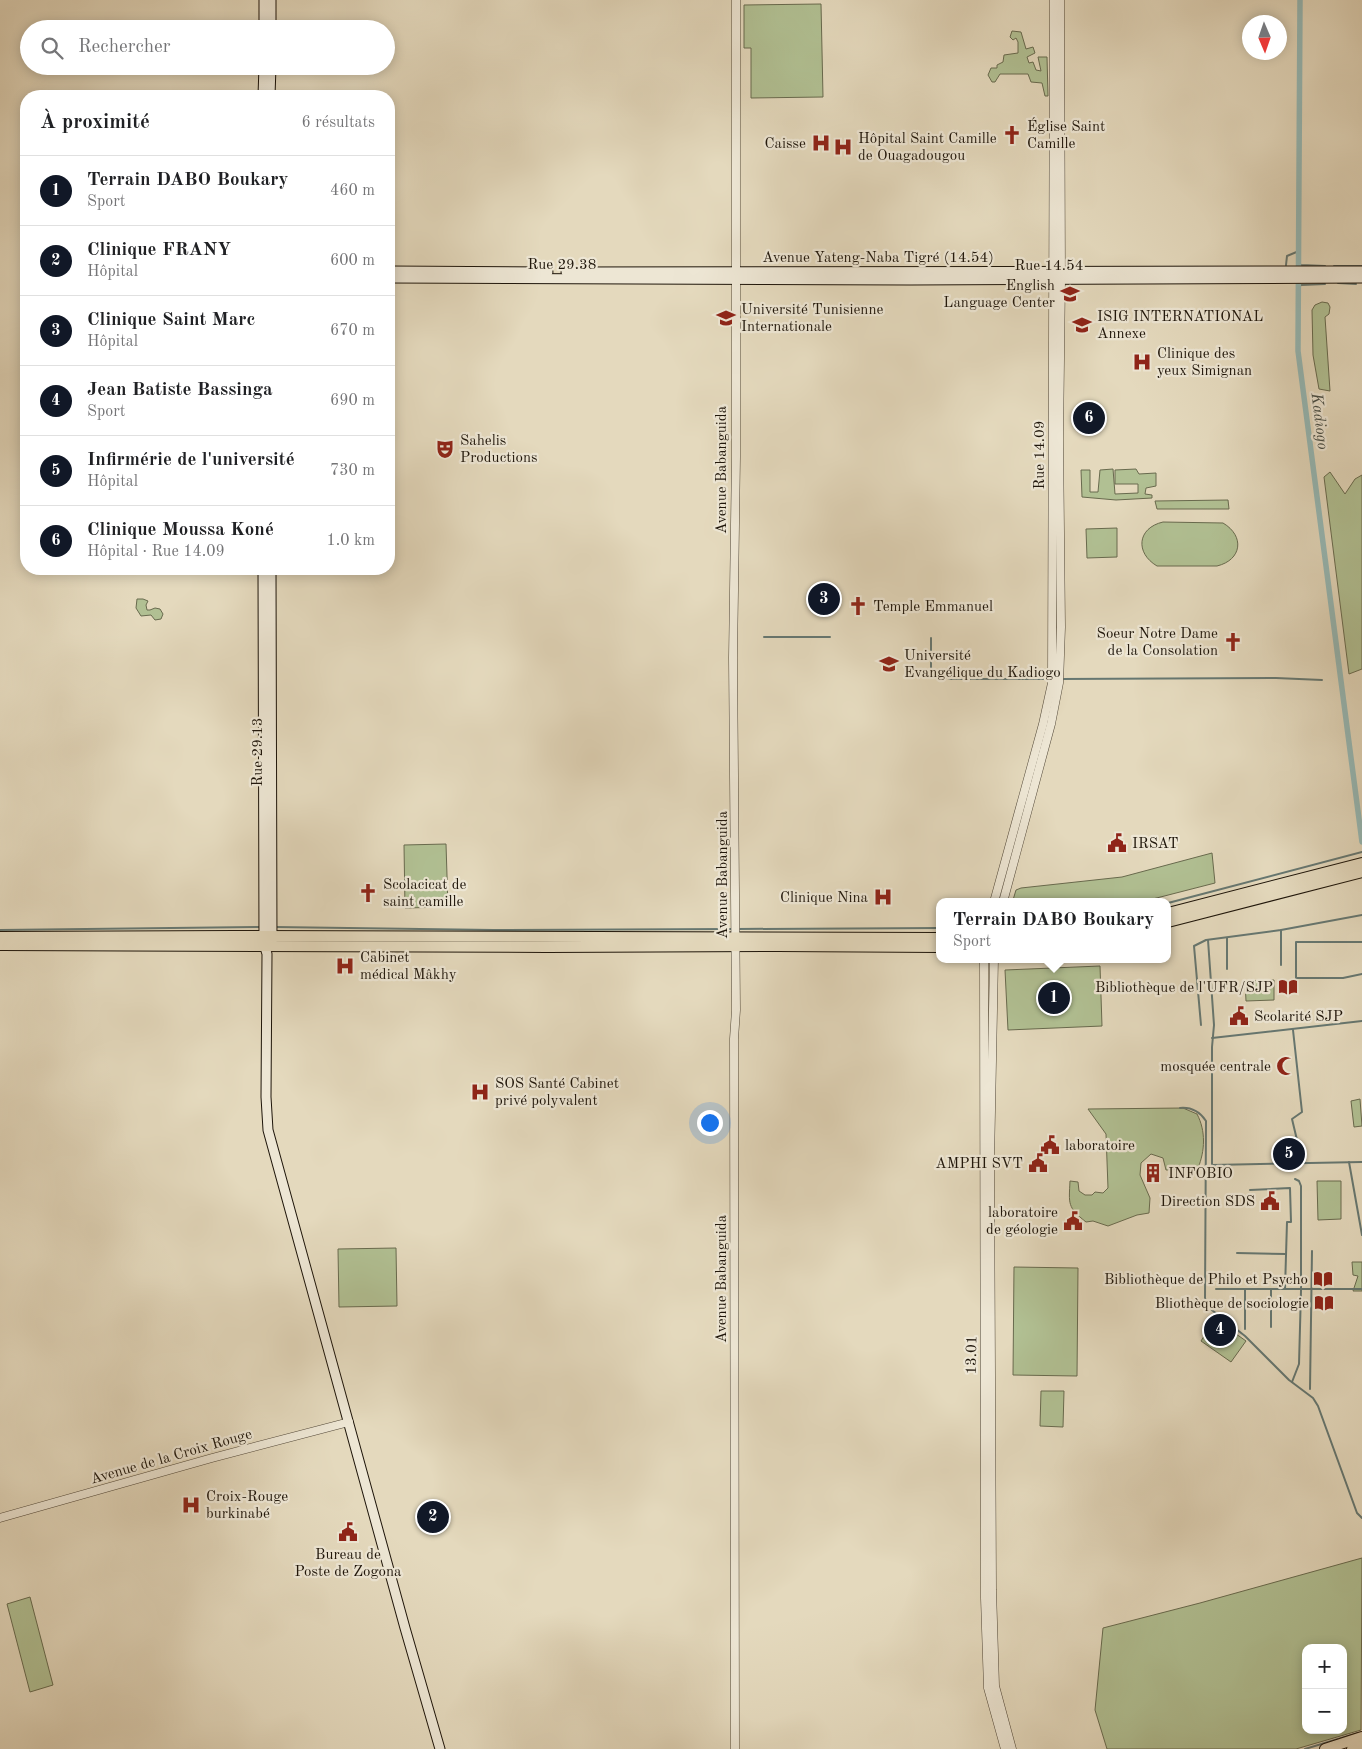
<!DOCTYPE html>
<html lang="fr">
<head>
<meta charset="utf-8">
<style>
	body { margin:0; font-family:"Old Standard TT",serif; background:#f2f2f2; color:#202124 }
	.controls { position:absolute; right:15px; bottom:15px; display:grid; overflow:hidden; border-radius:10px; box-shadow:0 2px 12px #0003 }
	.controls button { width:45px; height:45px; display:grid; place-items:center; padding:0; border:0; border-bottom:1px solid #e0e0e0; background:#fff; color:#202124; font:25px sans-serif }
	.compass { position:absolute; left:1242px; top:15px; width:45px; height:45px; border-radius:50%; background:#fff; box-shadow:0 2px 12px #0003; rotate:178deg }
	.you { position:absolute; left:709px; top:1122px; width:18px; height:18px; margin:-12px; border:4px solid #fff; border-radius:50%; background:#1a73e8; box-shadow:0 0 0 8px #1a73e833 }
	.badge { display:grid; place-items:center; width:32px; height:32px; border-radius:50%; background:#111827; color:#fff; font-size:16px; font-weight:700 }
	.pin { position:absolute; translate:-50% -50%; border:2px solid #fff; box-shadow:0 1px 5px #0006 }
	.popup { position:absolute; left:936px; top:898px; width:235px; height:65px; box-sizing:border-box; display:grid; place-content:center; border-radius:10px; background:#fff; filter:drop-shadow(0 1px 4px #0005); font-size:16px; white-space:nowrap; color:#757577 }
	.popup b { font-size:19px; color:#202124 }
	.popup::after { content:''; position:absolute; left:50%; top:100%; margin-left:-10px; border:10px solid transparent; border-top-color:#fff }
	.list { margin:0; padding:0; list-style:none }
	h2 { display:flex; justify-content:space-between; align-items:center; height:65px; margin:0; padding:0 20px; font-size:21px }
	h2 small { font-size:16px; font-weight:400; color:#757577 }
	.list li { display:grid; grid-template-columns:32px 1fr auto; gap:15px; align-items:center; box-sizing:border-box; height:70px; padding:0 20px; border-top:1px solid #e0e0e0 }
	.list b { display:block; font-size:19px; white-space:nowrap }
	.list p { margin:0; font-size:16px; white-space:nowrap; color:#757577 }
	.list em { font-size:16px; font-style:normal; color:#757577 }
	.icon { flex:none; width:28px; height:28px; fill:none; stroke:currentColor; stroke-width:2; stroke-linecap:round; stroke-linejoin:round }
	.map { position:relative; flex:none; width:1362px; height:1749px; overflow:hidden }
	.search { position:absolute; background:#fff; box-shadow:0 2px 12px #0003; left:20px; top:20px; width:375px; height:55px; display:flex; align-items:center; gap:12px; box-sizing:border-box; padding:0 18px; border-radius:28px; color:#757577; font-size:19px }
	.panel { position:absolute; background:#fff; box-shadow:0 2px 12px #0003; left:20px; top:90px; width:375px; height:485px; border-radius:20px }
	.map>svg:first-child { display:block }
</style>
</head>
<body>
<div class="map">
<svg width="1362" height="1749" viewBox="0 0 1362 1749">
	<rect width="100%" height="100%" fill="#e4d9bd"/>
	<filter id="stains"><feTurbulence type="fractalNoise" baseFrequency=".004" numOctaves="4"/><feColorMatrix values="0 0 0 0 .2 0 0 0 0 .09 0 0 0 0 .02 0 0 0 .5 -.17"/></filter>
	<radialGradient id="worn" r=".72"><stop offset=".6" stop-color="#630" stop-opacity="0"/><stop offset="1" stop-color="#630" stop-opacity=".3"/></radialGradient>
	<g fill="#b1c093" stroke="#686a4e" fill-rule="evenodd">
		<path d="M821,4L823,97L751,98V48H744V5Z"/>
		<path d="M1012,31L1021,32L1026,49L1033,47L1035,53L1027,57L1029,63L1033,62L1036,70L1041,71L1038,57H1047L1048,96H1045L1042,83L1031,82L1028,74H1000L995,82H992L988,75L991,68H997V65L1003,62L1004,55L1018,53V42L1016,38L1013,40L1010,37Z"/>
		<path d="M1322,302L1328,303L1330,307L1329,314L1325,317L1330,391L1319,389L1313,355L1312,310L1315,305Z"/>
		<path d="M1113,469L1115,494L1138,493V484H1115V470L1136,469L1139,474L1156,473V486L1146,488L1145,494L1152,495V498L1116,500L1082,497L1081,470H1090V492H1098L1100,470Z"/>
		<path d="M1330,472L1345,494L1355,479L1362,475V669L1349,674L1324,477Z"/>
		<path d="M1228,500L1229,509H1157L1155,501Z"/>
		<path d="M1163,522L1223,523C1245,536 1242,560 1217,566H1157C1135,553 1137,528 1163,522Z"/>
		<path d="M1117,528V557L1087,558L1086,529Z"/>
		<path d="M137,599H143L148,601L146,605L147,610H150L155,608L160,609L163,614L161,619L155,620L151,615L141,616L136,608Z"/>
		<path d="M446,844L448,907L405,908L404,845Z"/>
		<path d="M1212,853L1215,883L1141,902H1016L1013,900L1016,890L1021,888L1122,877Z"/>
		<path d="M1100,966L1102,1026L1008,1030L1005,970Z"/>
		<path d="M1274,980V1000L1246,1001L1245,981Z"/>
		<path d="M1360,1099L1362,1126L1354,1127L1351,1101Z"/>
		<path d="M1183,1108L1197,1114C1206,1131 1205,1151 1198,1168L1166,1170L1163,1158L1151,1154L1141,1163L1140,1175L1150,1198L1149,1213L1137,1215L1108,1226L1093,1221L1086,1222C1067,1207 1069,1204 1070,1181L1078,1182L1079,1191L1085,1195H1092L1095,1192L1103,1193L1108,1188L1106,1134L1088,1109Z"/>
		<path d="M1317,1181H1341V1219L1318,1220Z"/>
		<path d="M396,1248L397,1306L339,1307L338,1249Z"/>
		<path d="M1352,1262H1362V1291H1353L1358,1276L1353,1275Z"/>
		<path d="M1014,1267L1078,1268L1077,1376L1013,1375Z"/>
		<path d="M1215,1319L1246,1341L1231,1362L1201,1341Z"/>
		<path d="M1041,1391H1064L1063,1427L1040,1426Z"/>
		<path d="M1362,1558L1361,1730L1296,1749H1107L1095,1710L1103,1628L1200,1603ZM1306,1648H1343V1730H1306Z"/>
		<path d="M30,1597L53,1685L30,1692L7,1604Z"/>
	</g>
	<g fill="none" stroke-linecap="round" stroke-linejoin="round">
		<g stroke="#667771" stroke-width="2">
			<path d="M1299,264L1301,265L1325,266"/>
			<path d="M1286,265L1287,256L1299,251"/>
			<path d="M1334,266H1362"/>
			<path d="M1338,283L1356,284"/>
			<path d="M1299,287L1301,285L1325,284"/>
			<path d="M764,637H830"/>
			<path d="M931,638V677"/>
			<path d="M941,676L951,679H1043"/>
			<path d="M1060,679L1276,678L1322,680"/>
			<path d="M1168,903L1362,852"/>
			<path d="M275,927L493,930L733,929"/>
			<path d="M737,929L940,928"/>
			<path d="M0,930L260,927"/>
			<path d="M1208,940L1214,1025L1212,1047V1165L1362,1162"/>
			<path d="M1362,942H1296V978H1343L1362,974"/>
			<path d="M1281,965V930"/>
			<path d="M1227,969V938"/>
			<path d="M1201,1025L1194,946L1206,940L1281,930L1362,915"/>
			<path d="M1293,1030L1302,1112L1292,1119L1297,1140L1299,1163"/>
			<path d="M1212,1038L1362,1021"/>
			<path d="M1180,1108C1191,1107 1200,1112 1206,1121L1205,1298L1208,1307L1245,1336L1289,1380L1313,1398L1318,1406L1357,1513L1362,1518"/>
			<path d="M1349,1162L1362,1235"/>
			<path d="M1250,1190L1290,1188L1291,1222H1287L1285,1289"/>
			<path d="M1237,1253L1286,1254"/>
			<path d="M1216,1289H1362"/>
			<path d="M1271,1327V1290"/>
			<path d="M1245,1329V1290"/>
			<path d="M1292,1382L1299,1364L1301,1291V1186L1299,1181L1295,1179"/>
			<path d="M1310,1389L1312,1251"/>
			<path d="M1305,1749L1358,1733"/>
		</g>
		<path stroke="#96b9b6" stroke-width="5.5" d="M1300,0L1298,351L1362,842"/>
		<g stroke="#504637" stroke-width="9">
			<g id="tertiary">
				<path d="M994,902L1043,724L1052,683L1054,0"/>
				<path d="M1003,902L1051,724L1059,683L1061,627L1059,439L1061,279L1060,0"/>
				<path d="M984,959L985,1598L988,1688L1005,1749"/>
				<path d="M994,959L990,1161L992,1590L995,1686L1012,1749"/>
				<path d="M0,1518L212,1458L349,1422"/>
				<path d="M735,1749L734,1039L736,1010L733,658L736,457V0"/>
			</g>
		</g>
		<g stroke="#1e150a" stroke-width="11">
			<g id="secondary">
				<path d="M264,29V0"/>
				<path d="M271,29V0"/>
				<path d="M263,96L264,66"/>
				<path d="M270,96L271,66"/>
				<path d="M389,271L548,272"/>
				<path d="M566,272L1362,271"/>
				<path d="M389,278L910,280L1362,278"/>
				<path d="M263,569L264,944L267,954L266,1097L268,1130L405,1628L440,1749"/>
				<path d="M271,569L272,942"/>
			</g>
		</g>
		<g stroke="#1e150a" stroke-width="12">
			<g id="primary">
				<path d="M1168,913L1362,863"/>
				<path d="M1168,922L1362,872"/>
				<path d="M0,937L235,936L940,938"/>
				<path d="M0,945L547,947L778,946L940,947"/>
			</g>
		</g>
		<g stroke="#1e150a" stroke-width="12">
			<g id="trunk">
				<path d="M1325,1749L1362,1737"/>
				<path d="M1352,1749L1362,1746"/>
			</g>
		</g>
		<use href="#tertiary" stroke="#ede6d4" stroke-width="8"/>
		<use href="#secondary" stroke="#ede6d4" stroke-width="9"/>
		<use href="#primary" stroke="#e4d9bd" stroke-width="10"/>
		<use href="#trunk" stroke="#e4d9bd" stroke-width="10"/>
	</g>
	<defs>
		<g id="church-bare" transform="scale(1.5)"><path d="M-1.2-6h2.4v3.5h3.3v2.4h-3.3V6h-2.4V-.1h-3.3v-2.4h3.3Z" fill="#8f2418" stroke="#ede6d4" stroke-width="2.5" paint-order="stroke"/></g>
		<g id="hospital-bare" transform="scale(1.5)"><path d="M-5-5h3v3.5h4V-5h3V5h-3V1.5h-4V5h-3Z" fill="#8f2418" stroke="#ede6d4" stroke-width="2.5" paint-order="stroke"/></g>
		<g id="university-bare" transform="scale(1.5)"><path d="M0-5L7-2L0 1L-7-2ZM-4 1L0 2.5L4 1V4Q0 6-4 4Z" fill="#8f2418" stroke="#ede6d4" stroke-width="2.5" paint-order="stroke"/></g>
		<g id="theatre-bare" transform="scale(1.5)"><path d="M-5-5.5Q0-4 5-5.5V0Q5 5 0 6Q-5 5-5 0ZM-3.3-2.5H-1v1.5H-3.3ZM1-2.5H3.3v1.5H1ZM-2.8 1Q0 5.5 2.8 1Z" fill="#8f2418" stroke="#ede6d4" stroke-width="2.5" paint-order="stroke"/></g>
		<g id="civic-bare" transform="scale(1.5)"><path d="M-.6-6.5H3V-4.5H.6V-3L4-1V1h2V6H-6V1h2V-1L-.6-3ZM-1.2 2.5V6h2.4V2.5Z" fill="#8f2418" stroke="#ede6d4" stroke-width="2.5" paint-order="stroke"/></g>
		<g id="library-bare" transform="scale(1.5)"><path d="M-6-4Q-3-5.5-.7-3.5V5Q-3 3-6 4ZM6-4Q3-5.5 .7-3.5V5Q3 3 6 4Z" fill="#8f2418" stroke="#ede6d4" stroke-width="2.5" paint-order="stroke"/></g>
		<g id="mosque-bare" transform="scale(1.5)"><path d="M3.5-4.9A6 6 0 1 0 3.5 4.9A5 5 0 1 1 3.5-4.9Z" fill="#8f2418" stroke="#ede6d4" stroke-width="2.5" paint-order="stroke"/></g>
		<g id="building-bare" transform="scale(1.5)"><path d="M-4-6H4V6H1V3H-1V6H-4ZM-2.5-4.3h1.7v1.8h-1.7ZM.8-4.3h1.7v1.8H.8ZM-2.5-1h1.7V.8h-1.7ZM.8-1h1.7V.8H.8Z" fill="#8f2418" stroke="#ede6d4" stroke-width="2.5" paint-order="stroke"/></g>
	</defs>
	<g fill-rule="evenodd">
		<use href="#church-bare" x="1012" y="135"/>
		<use href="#hospital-bare" x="821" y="143"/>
		<use href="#hospital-bare" x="843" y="147"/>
		<use href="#university-bare" x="1070" y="294"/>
		<use href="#university-bare" x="726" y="318"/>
		<use href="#university-bare" x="1082" y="325"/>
		<use href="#hospital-bare" x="1142" y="362"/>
		<use href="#theatre-bare" x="445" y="449"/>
		<use href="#church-bare" x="858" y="606"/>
		<use href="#church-bare" x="1233" y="642"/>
		<use href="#university-bare" x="889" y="664"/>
		<use href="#civic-bare" x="1117" y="843"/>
		<use href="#church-bare" x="368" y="893"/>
		<use href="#hospital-bare" x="883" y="897"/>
		<use href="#hospital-bare" x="345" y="966"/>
		<use href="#library-bare" x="1288" y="987"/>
		<use href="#civic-bare" x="1239" y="1016"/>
		<use href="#mosque-bare" x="1286" y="1066"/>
		<use href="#hospital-bare" x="480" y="1092"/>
		<use href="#civic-bare" x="1050" y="1145"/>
		<use href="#civic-bare" x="1038" y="1163"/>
		<use href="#building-bare" x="1153" y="1173"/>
		<use href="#civic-bare" x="1270" y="1201"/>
		<use href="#civic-bare" x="1073" y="1221"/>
		<use href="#library-bare" x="1323" y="1279"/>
		<use href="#library-bare" x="1324" y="1303"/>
		<use href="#hospital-bare" x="191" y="1505"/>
		<use href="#civic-bare" x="348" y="1532"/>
	</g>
	<g text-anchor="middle" stroke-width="4.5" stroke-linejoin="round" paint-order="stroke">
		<g font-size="15" fill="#1e150a" stroke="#ede6d4" text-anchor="start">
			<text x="1027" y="131">Église Saint<tspan x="1027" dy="17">Camille</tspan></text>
			<text x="858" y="143">Hôpital Saint Camille<tspan x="858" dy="17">de Ouagadougou</tspan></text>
			<text x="806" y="148" text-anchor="end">Caisse</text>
			<text x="1055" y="290" text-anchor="end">English<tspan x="1055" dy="17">Language Center</tspan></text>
			<text x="741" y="314">Université Tunisienne<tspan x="741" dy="17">Internationale</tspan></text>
			<text x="1097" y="321">ISIG INTERNATIONAL<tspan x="1097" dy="17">Annexe</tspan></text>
			<text x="1157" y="358">Clinique des<tspan x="1157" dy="17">yeux Simignan</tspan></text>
			<text x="460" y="445">Sahelis<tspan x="460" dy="17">Productions</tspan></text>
			<text x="873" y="611">Temple Emmanuel</text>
			<text x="1218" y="638" text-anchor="end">Soeur Notre Dame<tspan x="1218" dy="17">de la Consolation</tspan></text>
			<text x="904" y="660">Université<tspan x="904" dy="17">Evangélique du Kadiogo</tspan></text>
			<text x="1132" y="848">IRSAT</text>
			<text x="383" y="889">Scolacicat de<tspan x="383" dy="17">saint camille</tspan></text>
			<text x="868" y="902" text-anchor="end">Clinique Nina</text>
			<text x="360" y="962">Cabinet<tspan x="360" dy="17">médical Mâkhy</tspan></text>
			<text x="1273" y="992" text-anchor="end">Bibliothèque de l'UFR/SJP</text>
			<text x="1254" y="1021">Scolarité SJP</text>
			<text x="1271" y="1071" text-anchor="end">mosquée centrale</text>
			<text x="495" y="1088">SOS Santé Cabinet<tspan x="495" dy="17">privé polyvalent</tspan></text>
			<text x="1065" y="1150">laboratoire</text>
			<text x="1023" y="1168" text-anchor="end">AMPHI SVT</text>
			<text x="1168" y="1178">INFOBIO</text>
			<text x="1255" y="1206" text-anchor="end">Direction SDS</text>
			<text x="1058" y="1217" text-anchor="end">laboratoire<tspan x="1058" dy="17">de géologie</tspan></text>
			<text x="1308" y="1284" text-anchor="end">Bibliothèque de Philo et Psycho</text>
			<text x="1309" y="1308" text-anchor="end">Bliothèque de sociologie</text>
			<text x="206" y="1501">Croix-Rouge<tspan x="206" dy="17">burkinabé</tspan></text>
			<text x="348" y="1559" text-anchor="middle">Bureau de<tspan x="348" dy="17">Poste de Zogona</tspan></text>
		</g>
		<g font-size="15" fill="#1e150a" stroke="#ede6d4">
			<text x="878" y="262">Avenue Yateng-Naba Tigré (14.54)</text>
			<text x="562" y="269">Rue 29.38</text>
			<text x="1049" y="270">Rue 14.54</text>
			<text transform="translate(1039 455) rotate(-90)" y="5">Rue 14.09</text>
			<text transform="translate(721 470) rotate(-90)" y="5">Avenue Babanguida</text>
			<text transform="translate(257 752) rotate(-90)" y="5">Rue 29.13</text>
			<text transform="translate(722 875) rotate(-90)" y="5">Avenue Babanguida</text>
			<text transform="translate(721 1279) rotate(-90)" y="5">Avenue Babanguida</text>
			<text transform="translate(971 1355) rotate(-89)" y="5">13.01</text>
			<text transform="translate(171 1456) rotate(-16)" y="5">Avenue de la Croix Rouge</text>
		</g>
		<g font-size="16" font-style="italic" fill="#484e46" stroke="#ede6d4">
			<text transform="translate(1321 421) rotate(83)" y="6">Kadiogo</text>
		</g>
	</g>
	<rect width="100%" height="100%" filter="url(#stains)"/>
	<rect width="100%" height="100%" fill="url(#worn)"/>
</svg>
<div class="controls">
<button>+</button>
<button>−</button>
</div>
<svg class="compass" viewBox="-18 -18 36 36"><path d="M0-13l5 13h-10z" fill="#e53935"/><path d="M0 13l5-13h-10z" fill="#757577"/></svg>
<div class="you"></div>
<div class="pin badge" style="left:1054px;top:998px">1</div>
<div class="popup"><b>Terrain DABO Boukary</b>Sport</div>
<div class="pin badge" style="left:433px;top:1517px">2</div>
<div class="pin badge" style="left:824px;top:599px">3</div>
<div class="pin badge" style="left:1220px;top:1330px">4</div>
<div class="pin badge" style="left:1289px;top:1154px">5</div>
<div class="pin badge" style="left:1089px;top:418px">6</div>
<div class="search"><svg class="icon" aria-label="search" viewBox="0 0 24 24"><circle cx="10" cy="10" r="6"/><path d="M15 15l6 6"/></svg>Rechercher</div>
<section class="panel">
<h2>À proximité<small>6 résultats</small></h2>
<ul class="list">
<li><span class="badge">1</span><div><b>Terrain DABO Boukary</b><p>Sport</p></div><em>460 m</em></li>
<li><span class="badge">2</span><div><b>Clinique FRANY</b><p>Hôpital</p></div><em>600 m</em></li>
<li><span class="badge">3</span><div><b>Clinique Saint Marc</b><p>Hôpital</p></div><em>670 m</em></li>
<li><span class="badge">4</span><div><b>Jean Batiste Bassinga</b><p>Sport</p></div><em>690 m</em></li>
<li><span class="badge">5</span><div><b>Infirmérie de l'université</b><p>Hôpital</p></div><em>730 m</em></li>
<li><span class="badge">6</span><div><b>Clinique Moussa Koné</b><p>Hôpital · Rue 14.09</p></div><em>1.0 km</em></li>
</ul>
</section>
</div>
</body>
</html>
